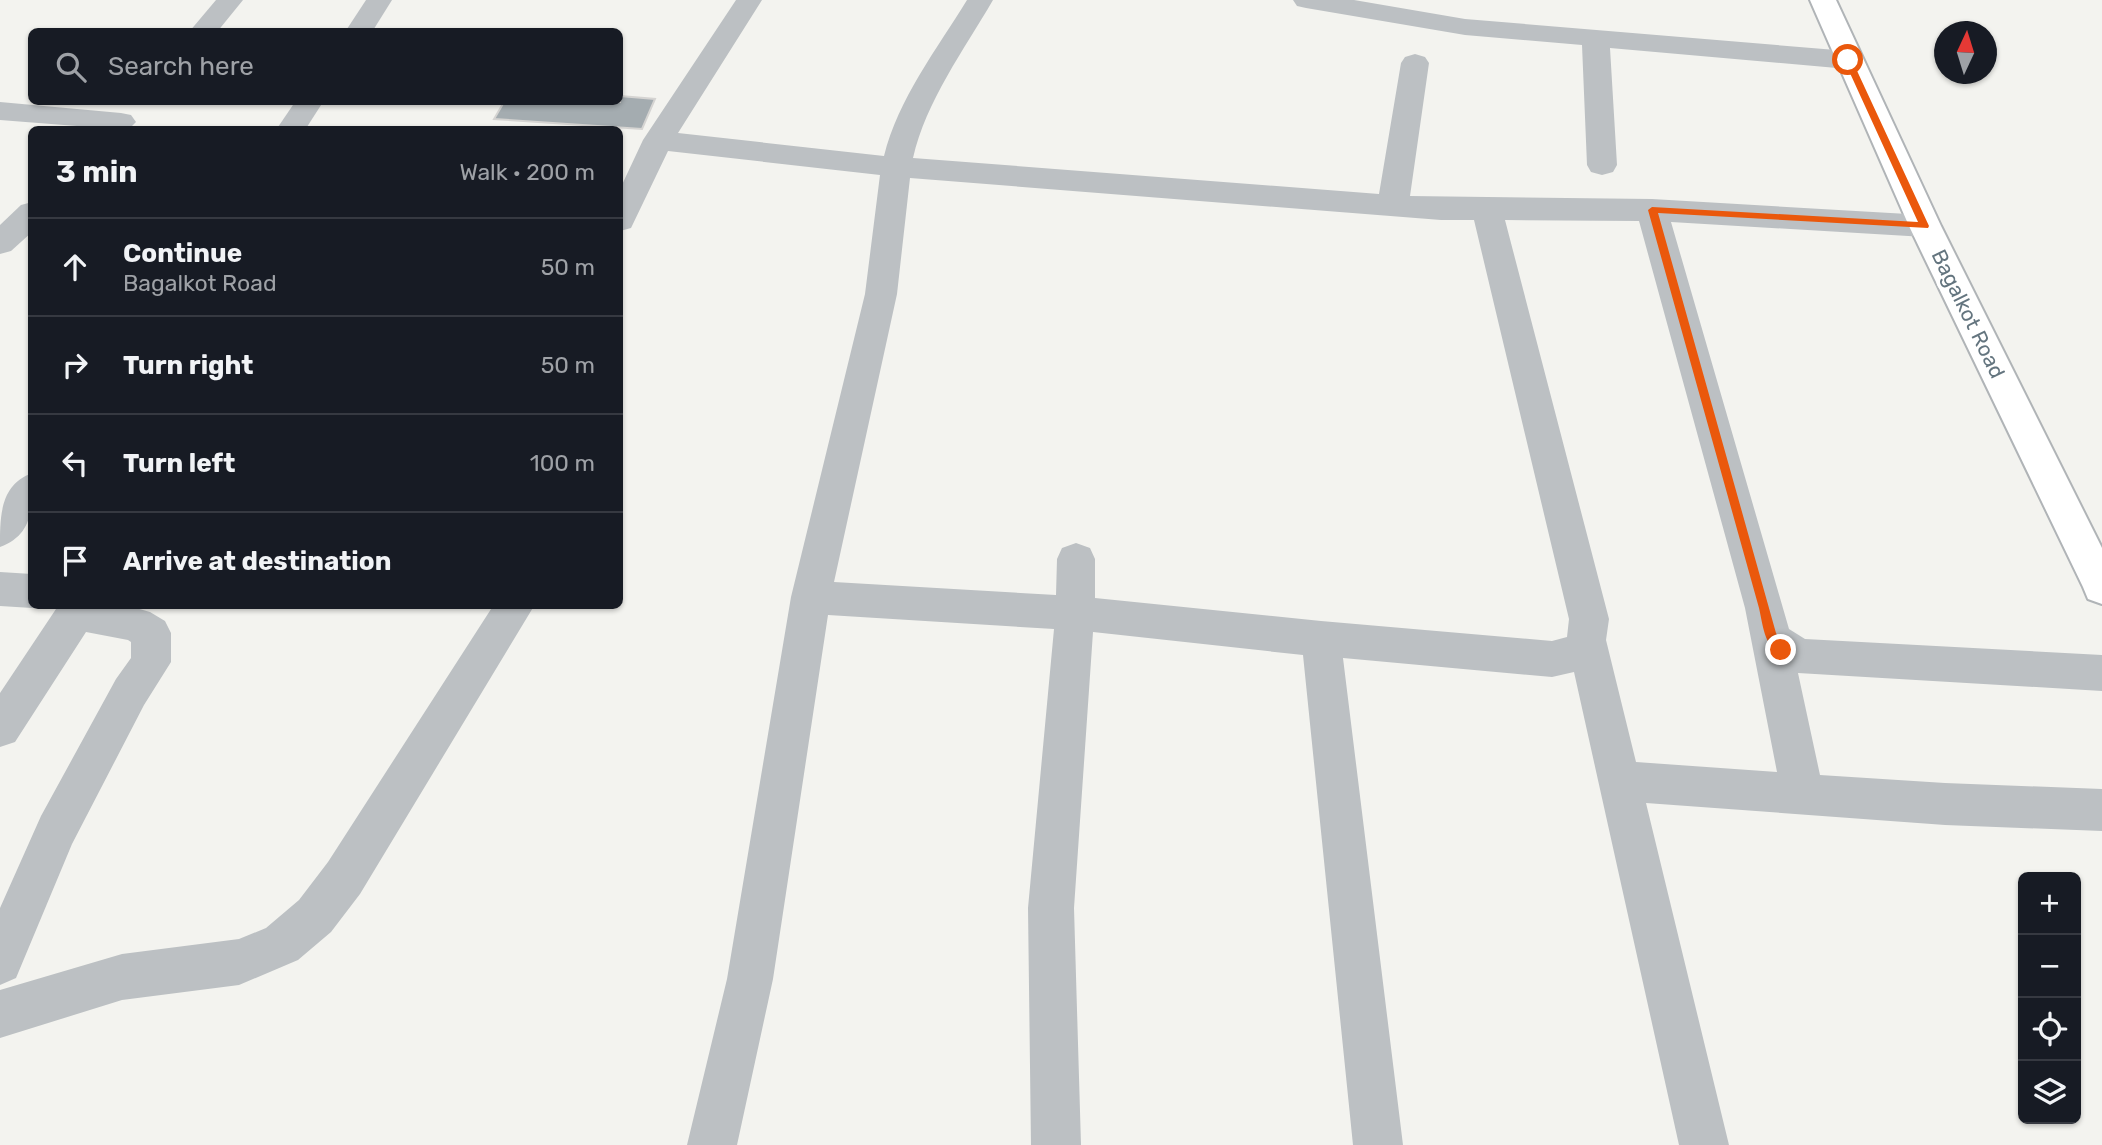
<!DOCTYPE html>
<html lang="en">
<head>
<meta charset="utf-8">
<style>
	body { margin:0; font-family:Rubik,sans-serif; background:#20242c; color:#f1f3f6 }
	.controls { position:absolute; right:21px; bottom:21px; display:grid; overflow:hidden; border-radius:10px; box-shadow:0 2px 5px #0004 }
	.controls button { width:63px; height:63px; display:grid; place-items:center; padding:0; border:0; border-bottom:2px solid #363941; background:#171b24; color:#f1f3f6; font:35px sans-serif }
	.compass { position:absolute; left:1934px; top:21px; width:63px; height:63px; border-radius:50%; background:#171b24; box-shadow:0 2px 5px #0004; rotate:4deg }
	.stop { position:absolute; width:21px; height:21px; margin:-16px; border:5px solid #ea580c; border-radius:50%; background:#fff }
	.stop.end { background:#ea580c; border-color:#fff; box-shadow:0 2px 7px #0008 }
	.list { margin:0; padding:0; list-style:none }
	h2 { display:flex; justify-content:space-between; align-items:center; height:91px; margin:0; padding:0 28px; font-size:30px }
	h2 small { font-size:23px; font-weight:400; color:#9ea1a6 }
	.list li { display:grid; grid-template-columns:46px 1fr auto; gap:21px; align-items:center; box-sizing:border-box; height:98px; padding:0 28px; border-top:2px solid #363941 }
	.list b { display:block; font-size:26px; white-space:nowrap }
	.list p { margin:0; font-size:23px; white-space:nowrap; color:#9ea1a6 }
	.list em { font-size:23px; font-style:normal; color:#9ea1a6 }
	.icon { flex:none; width:38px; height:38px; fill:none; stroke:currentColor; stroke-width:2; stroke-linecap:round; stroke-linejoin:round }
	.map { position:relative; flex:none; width:2102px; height:1145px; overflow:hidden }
	.search { position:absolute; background:#171b24; box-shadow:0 2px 5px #0004; left:28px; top:28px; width:595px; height:77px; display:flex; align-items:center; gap:18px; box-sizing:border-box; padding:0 24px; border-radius:10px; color:#9ea1a6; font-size:26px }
	.panel { position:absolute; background:#171b24; box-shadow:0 2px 5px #0004; left:28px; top:126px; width:595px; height:483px; border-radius:10px }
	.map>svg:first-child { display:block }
</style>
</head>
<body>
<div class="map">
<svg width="2102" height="1145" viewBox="0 0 2102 1145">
	<rect width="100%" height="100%" fill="#f3f3ef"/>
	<path fill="#a4acb0" stroke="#d5d4d2" stroke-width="2" d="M620,96L655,99L642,129L494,119L504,102H620Z"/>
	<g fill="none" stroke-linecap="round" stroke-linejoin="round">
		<g stroke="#b0b4b7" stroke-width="4">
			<path id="primary" d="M1810,0H1836L1941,226L2102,548V604L2088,599L2083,587L1909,226Z"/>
		</g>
		<g fill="#bcc0c3" fill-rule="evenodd">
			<path d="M216,0H243L217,32H189Z"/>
			<path d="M366,0H392L372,32H345Z"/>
			<path d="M736,0H762L678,133L884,156C898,99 937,49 967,0H993C964,50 926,101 913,158L1379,194L1401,63L1405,57L1415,54L1425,57L1429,63L1410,196L1652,199L1925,215L1936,218L1941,226L1936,234L1925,237L1671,222L1789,629L1805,639L2102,655V691L1798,673L1820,775L1945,783L2102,789V831L1945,825L1646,803L1729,1145H1679L1574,672L1552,677L1343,658L1403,1145H1353L1303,655L1093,632L1074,908L1081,1145H1031L1028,908L1054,629L828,615L773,979L737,1145H687L727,979L791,597L865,294L880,175L668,151L631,228L620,231V189L643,140ZM910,178L1441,220H1474L1569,619L1567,637L1552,641L1321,621L1095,598V559L1090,548L1076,543L1062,548L1057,559L1056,595L834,582L897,294ZM1505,220L1639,221L1745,608L1777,772L1636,762L1606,640L1609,619Z"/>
			<path d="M1293,0H1354L1465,19L1848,51L1858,54L1862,60L1858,66L1848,69L1610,48L1617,165L1613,172L1602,175L1591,172L1587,165L1582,45L1465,35L1306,8L1297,6Z"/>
			<path d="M0,102L121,113L131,115L136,122L128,130L0,120Z"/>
			<path d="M295,102H323L305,130H276Z"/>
			<path d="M32,202V232L11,251L0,254V225L21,205Z"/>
			<path d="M32,473C32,505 35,534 0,547C0,516 0,485 32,473Z"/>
			<path d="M0,572L32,574V606H38L32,608L0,606Z"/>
			<path d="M58,606H129L150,612L165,621L171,633V662L144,705L72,844L16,978L0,985V908L41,816L116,679L131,658V642L128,640L86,632L15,742L0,747V693Z"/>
			<path d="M493,606H534L360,894L331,932L298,960L239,985L122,1000L0,1038V990L122,954L239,939L266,928L299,900L328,862Z"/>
		</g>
		<use href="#primary" fill="#fff" fill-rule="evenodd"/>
	</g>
	<path fill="#ea580c" d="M1848,57L1852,60L1929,226L1928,228L1658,213L1776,633L1787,650L1781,655C1764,646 1763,625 1759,608L1648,210L1652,207L1918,222L1844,60Z"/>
	<g text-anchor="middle" stroke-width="7" stroke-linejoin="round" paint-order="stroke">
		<g font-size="21" fill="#64757f" stroke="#fff">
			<text transform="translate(1968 314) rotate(64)" y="7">Bagalkot Road</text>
		</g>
	</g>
</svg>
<div class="controls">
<button>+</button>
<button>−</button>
<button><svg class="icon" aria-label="locate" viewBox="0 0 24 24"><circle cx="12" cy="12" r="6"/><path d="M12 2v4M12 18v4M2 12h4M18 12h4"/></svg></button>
<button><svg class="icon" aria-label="layers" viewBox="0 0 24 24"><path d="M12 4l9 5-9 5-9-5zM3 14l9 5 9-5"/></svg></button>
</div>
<svg class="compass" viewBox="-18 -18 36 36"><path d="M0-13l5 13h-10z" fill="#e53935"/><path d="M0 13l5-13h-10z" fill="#9ea1a6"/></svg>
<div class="stop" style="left:1848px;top:60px"></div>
<div class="stop end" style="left:1781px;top:650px"></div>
<div class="search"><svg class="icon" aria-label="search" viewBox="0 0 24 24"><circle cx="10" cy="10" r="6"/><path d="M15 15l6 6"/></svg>Search here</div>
<section class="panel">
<h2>3 min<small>Walk · 200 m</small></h2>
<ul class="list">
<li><svg class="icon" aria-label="ahead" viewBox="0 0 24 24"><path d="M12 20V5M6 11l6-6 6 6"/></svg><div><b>Continue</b><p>Bagalkot Road</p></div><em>50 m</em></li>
<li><svg class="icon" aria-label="right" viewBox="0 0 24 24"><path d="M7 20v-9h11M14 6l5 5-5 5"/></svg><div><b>Turn right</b></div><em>50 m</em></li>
<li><svg class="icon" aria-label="left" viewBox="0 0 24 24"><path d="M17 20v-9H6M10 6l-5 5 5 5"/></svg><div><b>Turn left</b></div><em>100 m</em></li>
<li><svg class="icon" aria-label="arrive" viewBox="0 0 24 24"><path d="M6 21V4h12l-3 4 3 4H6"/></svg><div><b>Arrive at destination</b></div></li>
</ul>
</section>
</div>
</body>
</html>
